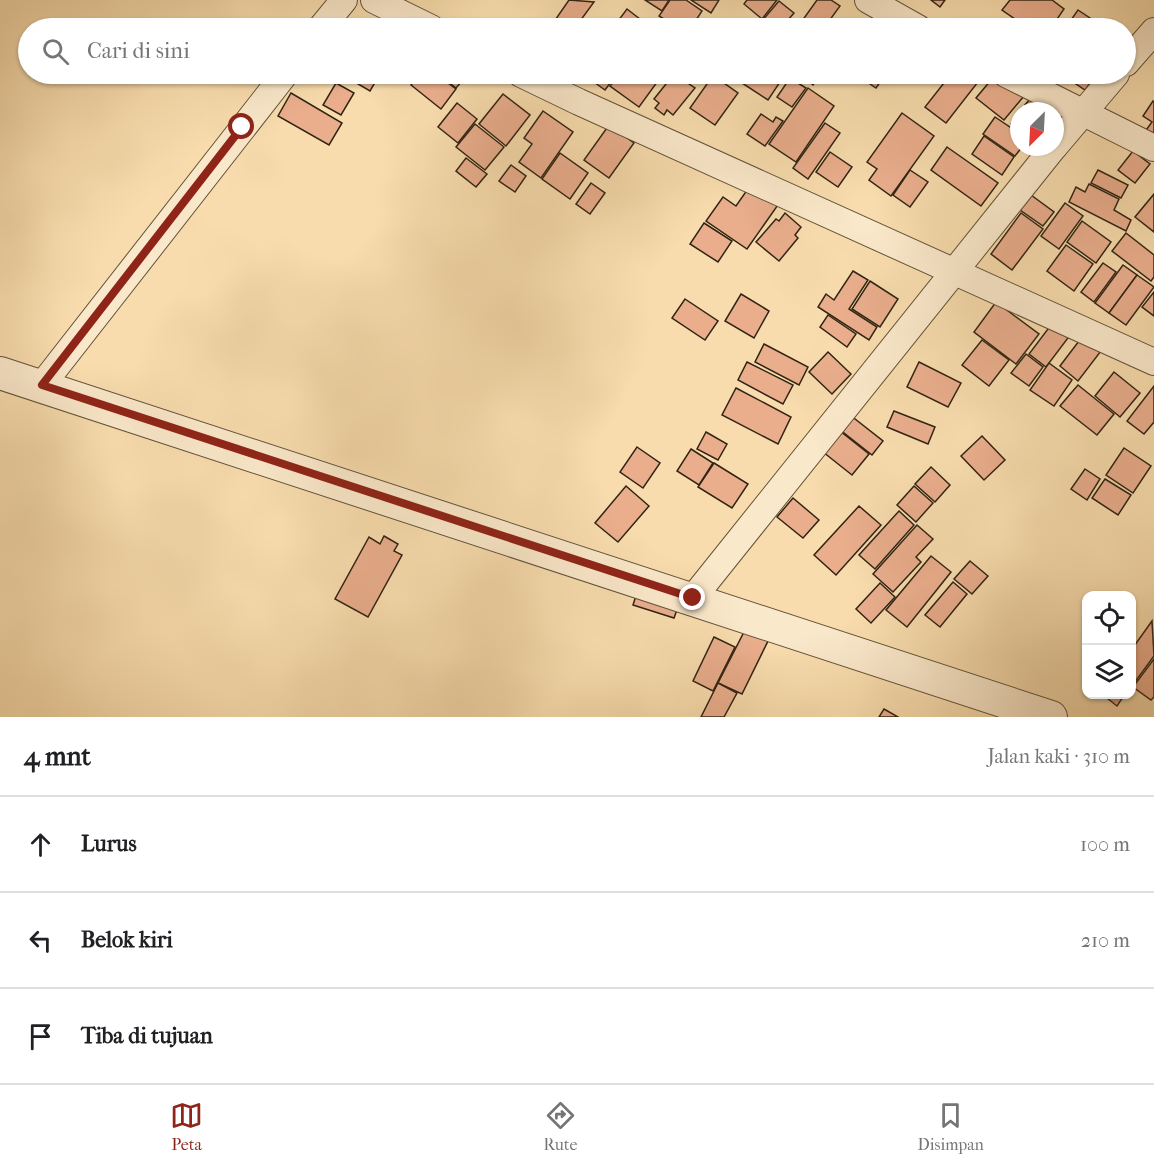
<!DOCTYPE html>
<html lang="id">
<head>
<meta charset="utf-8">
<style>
	body { margin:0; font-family:"IM FELL French Canon",serif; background:#f2f2f2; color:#202124 }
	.controls { position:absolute; right:18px; bottom:18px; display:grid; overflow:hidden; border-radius:12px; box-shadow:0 2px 4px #0004 }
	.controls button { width:54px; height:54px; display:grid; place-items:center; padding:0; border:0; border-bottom:2px solid #e0e0e0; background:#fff; color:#202124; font:30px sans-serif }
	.compass { position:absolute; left:1010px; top:102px; width:54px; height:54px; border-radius:50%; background:#fff; box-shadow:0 2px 4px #0004; rotate:204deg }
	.stop { position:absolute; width:18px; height:18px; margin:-14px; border:4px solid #8f2418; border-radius:50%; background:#fff }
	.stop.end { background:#8f2418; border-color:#fff; box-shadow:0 2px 6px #0008 }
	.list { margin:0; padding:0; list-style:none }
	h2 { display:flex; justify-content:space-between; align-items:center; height:78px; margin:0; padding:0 24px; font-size:26px }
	h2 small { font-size:20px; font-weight:400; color:#757577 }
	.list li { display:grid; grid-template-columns:39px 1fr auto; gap:18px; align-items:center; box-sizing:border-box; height:96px; padding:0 24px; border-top:2px solid #e0e0e0 }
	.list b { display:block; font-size:22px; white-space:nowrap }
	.list em { font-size:20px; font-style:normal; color:#757577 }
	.icon { flex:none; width:33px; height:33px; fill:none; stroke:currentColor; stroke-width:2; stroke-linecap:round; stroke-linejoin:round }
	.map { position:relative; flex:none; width:1154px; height:717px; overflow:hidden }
	.search { position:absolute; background:#fff; box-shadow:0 2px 4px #0004; left:18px; right:18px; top:18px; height:66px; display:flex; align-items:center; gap:15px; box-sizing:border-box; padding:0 21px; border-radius:33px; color:#757577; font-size:22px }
	.sheet { height:366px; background:#fff }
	nav { display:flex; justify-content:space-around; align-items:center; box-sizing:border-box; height:84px; border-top:2px solid #e0e0e0; background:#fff; font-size:16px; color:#757577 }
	nav a { display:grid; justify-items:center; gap:3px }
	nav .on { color:#8f2418 }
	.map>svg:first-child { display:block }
</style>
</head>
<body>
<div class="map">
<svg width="1154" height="717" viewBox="0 0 1154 717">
	<rect width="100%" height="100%" fill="#f8dcad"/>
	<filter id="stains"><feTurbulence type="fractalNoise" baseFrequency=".00333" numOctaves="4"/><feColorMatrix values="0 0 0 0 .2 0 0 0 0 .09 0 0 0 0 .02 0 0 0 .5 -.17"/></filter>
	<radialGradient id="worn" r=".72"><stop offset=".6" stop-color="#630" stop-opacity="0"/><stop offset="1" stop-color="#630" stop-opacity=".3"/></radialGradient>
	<g fill="#eaae8d" stroke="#302414" stroke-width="1.5">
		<path d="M569,0L594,2L575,28H554L551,26Z"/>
		<path d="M645,0H669L662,11Z"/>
		<path d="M670,0H686L702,11L691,28H678L659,16Z"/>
		<path d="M691,0H719L711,13Z"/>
		<path d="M747,0H777L762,19L744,4Z"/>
		<path d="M817,0H831L840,6L824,28H797Z"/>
		<path d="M931,0H945L940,7Z"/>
		<path d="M1010,0H1052L1064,9L1051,28H1028L1002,10Z"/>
		<path d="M779,1L794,13L781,28H756Z"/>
		<path d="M627,9L649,26L647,28H629L618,21Z"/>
		<path d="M1078,10L1105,28H1069L1066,27Z"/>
		<path d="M875,13L898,28H864Z"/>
		<path d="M659,19L672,28H652Z"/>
		<path d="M616,22L625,28H611Z"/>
		<path d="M341,74H380L370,91Z"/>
		<path d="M420,74H436L456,89L441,109L411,85Z"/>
		<path d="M438,74H468L456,88Z"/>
		<path d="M583,74H617L605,90Z"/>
		<path d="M620,74H663L639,107L610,86Z"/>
		<path d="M674,74L695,88L673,115L667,110L664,115L655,108L659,103L654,99Z"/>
		<path d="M714,74H730L724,83L738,93L715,125L690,108Z"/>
		<path d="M748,74H774L782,79L768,100L742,83Z"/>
		<path d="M800,74H821L813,85Z"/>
		<path d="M855,74H886L876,88Z"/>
		<path d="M951,74H967L978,82L946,123L925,107Z"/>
		<path d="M996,74L1024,96L1004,120L976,98Z"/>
		<path d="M1037,74H1058L1051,84Z"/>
		<path d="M1061,74H1095L1096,75L1085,90Z"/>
		<path d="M790,78L806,88L792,107L777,97Z"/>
		<path d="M336,83L354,93L341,115L323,105Z"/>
		<path d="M808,88L834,106L796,162L769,144Z"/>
		<path d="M1037,91L1055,111H1033L1025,105Z"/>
		<path d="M291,93L342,123L329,145L278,116Z"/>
		<path d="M503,94L530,115L506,146L479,124Z"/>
		<path d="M1153,101L1154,102V135L1144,133L1152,122L1143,116Z"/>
		<path d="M457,103L477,119L458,143L438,127Z"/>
		<path d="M543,111L573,132L541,178L519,162L532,144L524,138Z"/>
		<path d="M902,113L934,136L891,196L869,180L877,169L867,162Z"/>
		<path d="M761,114L773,122L776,117L783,121L765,146L747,134Z"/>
		<path d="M1019,114V131L1011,124Z"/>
		<path d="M995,117L1019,133V147H1022L1015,156L983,134Z"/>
		<path d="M825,123L840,133L808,179L793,168Z"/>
		<path d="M475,124L504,147L485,170L456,147Z"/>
		<path d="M609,125L634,143L609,178L584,160Z"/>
		<path d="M984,136L1014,157L1002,175L972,154Z"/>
		<path d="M947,147L998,183L981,206L931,170Z"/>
		<path d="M1133,151L1150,164L1135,183L1118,170Z"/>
		<path d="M830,152L852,167L838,187L816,172Z"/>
		<path d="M560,153L588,173L570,199L542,179Z"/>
		<path d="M466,158L487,174L476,187L456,171Z"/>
		<path d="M511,165L526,176L515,192L499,181Z"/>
		<path d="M910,170L928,182L910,207L893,195Z"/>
		<path d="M1098,170L1128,185L1121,198L1091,183Z"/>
		<path d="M591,183L605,193L590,214L576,204Z"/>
		<path d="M752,183L780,202L747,249L706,221L723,197L736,206Z"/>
		<path d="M1089,184L1119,199L1114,210L1131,220L1126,231L1069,202L1076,187L1085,192Z"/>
		<path d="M1154,194V232L1135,217Z"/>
		<path d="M1031,195L1054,212L1043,226L1020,210Z"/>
		<path d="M1065,203L1083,216L1059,249L1041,236Z"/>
		<path d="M785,213L801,227L795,235L798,238L779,261L756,242L776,219L779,221Z"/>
		<path d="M1021,213L1043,229L1012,270L991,254Z"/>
		<path d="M1082,221L1111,242L1096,263L1067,242Z"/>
		<path d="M704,223L732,241L718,262L690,244Z"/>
		<path d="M1126,233L1154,255V277L1151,281L1112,251Z"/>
		<path d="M1066,245L1093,264L1074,291L1047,271Z"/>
		<path d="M1103,263L1116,272L1094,302L1081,292Z"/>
		<path d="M1123,265L1137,275L1109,313L1095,303Z"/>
		<path d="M853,271L868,280L849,309L877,327L869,340L818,307L826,294L834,300Z"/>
		<path d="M1137,275L1154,287L1126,325L1109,313Z"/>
		<path d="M870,281L898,299L880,327L852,309Z"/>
		<path d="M1154,292V316L1142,307Z"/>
		<path d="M741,294L769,311L754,338L725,321Z"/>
		<path d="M685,299L718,321L705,340L672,318Z"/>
		<path d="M996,302L1039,334L1016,364L974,332Z"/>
		<path d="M828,315L856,334L847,347L820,327Z"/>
		<path d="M1054,321L1071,334L1046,367L1029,354Z"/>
		<path d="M1082,337L1101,351L1078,381L1060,366Z"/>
		<path d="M982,340L1009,360L989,386L962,365Z"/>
		<path d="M764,344L808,367L799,385L755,362Z"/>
		<path d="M828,352L851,374L832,394L809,372Z"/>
		<path d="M1026,354L1043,367L1029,386L1011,373Z"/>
		<path d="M747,362L793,385L783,404L738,380Z"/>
		<path d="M919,362L961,383L948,407L907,387Z"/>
		<path d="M1049,363L1072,380L1054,406L1030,390Z"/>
		<path d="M1114,372L1140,393L1120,417L1095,396Z"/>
		<path d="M1078,385L1114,414L1097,435L1060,406Z"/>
		<path d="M1154,386V422L1144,434L1127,421Z"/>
		<path d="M736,388L791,417L778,444L722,415Z"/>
		<path d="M894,411L935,427L928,444L887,427Z"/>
		<path d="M850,415L883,441L872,455L839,429Z"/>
		<path d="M840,431L869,454L852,475L823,452Z"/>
		<path d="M706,432L727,444L718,460L697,449Z"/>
		<path d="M982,436L1005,460L984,480L961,456Z"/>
		<path d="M637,447L660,463L643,488L620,472Z"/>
		<path d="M1124,448L1151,466L1133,493L1106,475Z"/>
		<path d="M691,449L713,463L699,485L677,471Z"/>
		<path d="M714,463L748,484L732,508L698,487Z"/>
		<path d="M931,467L950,485L935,502L915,484Z"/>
		<path d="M1085,469L1100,479L1087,500L1071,489Z"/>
		<path d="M1105,479L1131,495L1118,515L1092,498Z"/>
		<path d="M626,486L649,506L618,542L595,523Z"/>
		<path d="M914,486L933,503L916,522L897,505Z"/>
		<path d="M793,498L819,520L803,538L777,517Z"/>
		<path d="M859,506L881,525L836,575L814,555Z"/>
		<path d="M899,511L914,525L875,569L859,555Z"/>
		<path d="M917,525L933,539L916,557L921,562L893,592L873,574Z"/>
		<path d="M384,536L398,544L394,551L402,555L368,617L335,599L369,537L380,544Z"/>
		<path d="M931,556L951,572L907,627L886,610Z"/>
		<path d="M970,561L988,576L972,594L954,579Z"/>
		<path d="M953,582L967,594L940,627L925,615Z"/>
		<path d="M640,583L682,596L674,618L633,605Z"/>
		<path d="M880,583L895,597L871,623L856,609Z"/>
		<path d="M1152,621L1154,656L1132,686V649Z"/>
		<path d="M746,628L769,639L742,694L718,683Z"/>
		<path d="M714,637L735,647L713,691L693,681Z"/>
		<path d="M1154,659V697L1151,700L1133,687Z"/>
		<path d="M718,683L737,693L724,717H701Z"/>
		<path d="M1102,694H1125L1117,706Z"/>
		<path d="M884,709L898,717H879Z"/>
	</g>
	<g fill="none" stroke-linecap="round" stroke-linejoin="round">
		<g stroke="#62523a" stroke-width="28">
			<g id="minor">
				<path d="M374,0L431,28"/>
				<path d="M868,0L918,28"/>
				<path d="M321,28L344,0"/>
				<path d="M1126,63L1154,31"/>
				<path d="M521,74L579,102L1154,362"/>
				<path d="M1006,74L1154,148"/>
				<path d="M1055,146L1116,74"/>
				<path d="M42,385L285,74"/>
				<path d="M693,598L1054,147"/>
			</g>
		</g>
		<g stroke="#62523a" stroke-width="34">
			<path id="tertiary" d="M0,373L1051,717"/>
		</g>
		<use href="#minor" stroke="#fae8ca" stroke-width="26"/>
		<use href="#tertiary" stroke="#fae8ca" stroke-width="32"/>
	</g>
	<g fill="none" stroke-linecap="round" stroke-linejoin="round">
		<path stroke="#8f2418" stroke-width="8" d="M242,127L42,385L693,598"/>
	</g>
	<rect width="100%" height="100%" filter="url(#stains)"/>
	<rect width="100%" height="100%" fill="url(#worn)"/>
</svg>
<div class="controls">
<button><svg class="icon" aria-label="locate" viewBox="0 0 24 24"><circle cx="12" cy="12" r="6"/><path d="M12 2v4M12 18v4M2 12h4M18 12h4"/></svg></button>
<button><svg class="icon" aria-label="layers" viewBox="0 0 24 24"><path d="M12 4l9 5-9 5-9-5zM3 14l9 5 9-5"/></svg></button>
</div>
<svg class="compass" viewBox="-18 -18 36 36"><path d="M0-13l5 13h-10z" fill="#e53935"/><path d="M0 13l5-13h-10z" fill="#757577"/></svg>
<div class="stop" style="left:242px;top:127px"></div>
<div class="stop end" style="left:693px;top:598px"></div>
<div class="search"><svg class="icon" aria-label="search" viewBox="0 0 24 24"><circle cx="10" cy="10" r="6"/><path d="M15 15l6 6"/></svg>Cari di sini</div>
</div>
<section class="sheet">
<h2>4 mnt<small>Jalan kaki · 310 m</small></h2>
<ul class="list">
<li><svg class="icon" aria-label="ahead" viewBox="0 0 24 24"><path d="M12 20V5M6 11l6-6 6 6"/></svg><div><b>Lurus</b></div><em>100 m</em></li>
<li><svg class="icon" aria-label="left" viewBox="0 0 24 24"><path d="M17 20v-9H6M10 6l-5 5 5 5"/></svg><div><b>Belok kiri</b></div><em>210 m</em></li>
<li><svg class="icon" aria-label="arrive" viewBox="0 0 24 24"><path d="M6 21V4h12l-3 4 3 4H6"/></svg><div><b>Tiba di tujuan</b></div></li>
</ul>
</section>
<nav>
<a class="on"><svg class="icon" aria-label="map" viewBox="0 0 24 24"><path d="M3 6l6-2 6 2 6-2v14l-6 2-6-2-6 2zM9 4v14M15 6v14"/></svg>Peta</a>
<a><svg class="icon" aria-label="directions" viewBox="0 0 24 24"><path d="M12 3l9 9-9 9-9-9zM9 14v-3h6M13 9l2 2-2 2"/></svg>Rute</a>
<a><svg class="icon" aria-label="saved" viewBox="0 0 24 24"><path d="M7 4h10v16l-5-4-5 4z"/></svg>Disimpan</a>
</nav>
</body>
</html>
